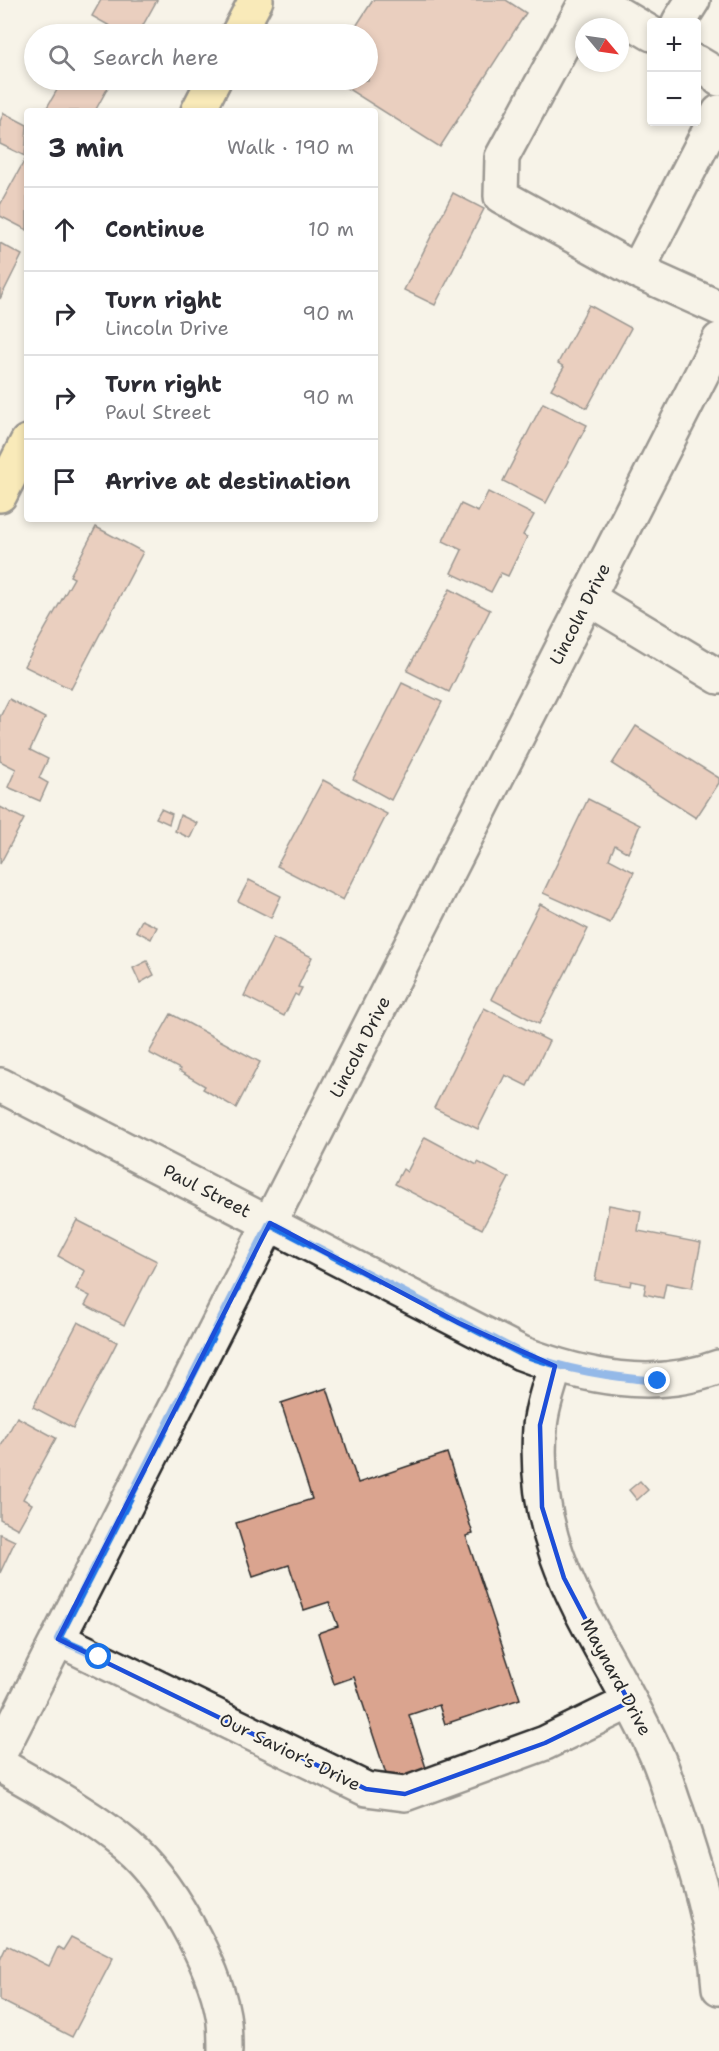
<!DOCTYPE html>
<html lang="en">
<head>
<meta charset="utf-8">
<style>
	body { margin:0; font-family:"Shantell Sans",sans-serif; background:#f7f7f7; color:#2b2b33 }
	.controls { position:absolute; right:18px; top:18px; display:grid; overflow:hidden; border-radius:6px; box-shadow:0 3px 9px #0003 }
	.controls button { width:54px; height:54px; display:grid; place-items:center; padding:0; border:0; border-bottom:2px solid #e1e1e2; background:#fff; color:#2b2b33; font:30px sans-serif }
	.compass { position:absolute; left:575px; top:18px; width:54px; height:54px; border-radius:50%; background:#fff; box-shadow:0 3px 9px #0003; rotate:119deg }
	.stop { position:absolute; width:18px; height:18px; margin:-14px; border:4px solid #1a73e8; border-radius:50%; background:#fff }
	.stop.end { background:#1a73e8; border-color:#fff; box-shadow:0 2px 6px #0008 }
	.list { margin:0; padding:0; list-style:none }
	h2 { display:flex; justify-content:space-between; align-items:center; height:78px; margin:0; padding:0 24px; font-size:26px }
	h2 small { font-size:20px; font-weight:400; color:#7c7c81 }
	.list li { display:grid; grid-template-columns:39px 1fr auto; gap:18px; align-items:center; box-sizing:border-box; height:84px; padding:0 24px; border-top:2px solid #e1e1e2 }
	.list b { display:block; font-size:22px; white-space:nowrap }
	.list p { margin:0; font-size:20px; white-space:nowrap; color:#7c7c81 }
	.list em { font-size:20px; font-style:normal; color:#7c7c81 }
	.icon { flex:none; width:33px; height:33px; fill:none; stroke:currentColor; stroke-width:2; stroke-linecap:round; stroke-linejoin:round }
	.map { position:relative; flex:none; width:719px; height:2051px; overflow:hidden }
	.search { position:absolute; background:#fff; box-shadow:0 3px 9px #0003; left:24px; top:24px; width:354px; height:66px; display:flex; align-items:center; gap:15px; box-sizing:border-box; padding:0 21px; border-radius:33px; color:#7c7c81; font-size:22px }
	.panel { position:absolute; background:#fff; box-shadow:0 3px 9px #0003; left:24px; top:108px; width:354px; height:414px; border-radius:6px }
	.map>svg:first-child { display:block }
</style>
</head>
<body>
<div class="map">
<svg width="719" height="2051" viewBox="0 0 719 2051">
	<rect width="100%" height="100%" fill="#f7f3e8"/>
	<filter id="ink" filterUnits="userSpaceOnUse"><feTurbulence type="fractalNoise" baseFrequency=".0167" numOctaves="2"/><feDisplacementMap in="SourceGraphic" scale="12" xChannelSelector="R" yChannelSelector="G"/><feConvolveMatrix kernelMatrix="1 2 1 2 8 2 1 2 1" color-interpolation-filters="sRGB"/></filter>
	<g filter="url(#ink)">
		<g fill="#daa48f" stroke="#2b2b2b" stroke-width="1.5">
			<path d="M101,0H157L138,34H124L92,16Z"/>
			<path d="M373,0H506L526,13L440,147L334,80H368V34H351Z"/>
			<path d="M54,80H112L95,111H49L46,109L61,83Z"/>
			<path d="M4,113L27,125L25,156L0,144V121Z"/>
			<path d="M27,156V230L0,216V205Z"/>
			<path d="M453,193L484,209L435,305L404,290Z"/>
			<path d="M0,243L22,255L0,299Z"/>
			<path d="M589,305L631,328L587,408L551,389L564,367L558,363Z"/>
			<path d="M543,403L587,425L546,503L503,481Z"/>
			<path d="M488,492L534,515L523,535L527,537L508,576L501,573L491,592L451,573L462,550L443,541L461,504L478,512Z"/>
			<path d="M96,527L143,552L71,689L24,666L74,578L70,576Z"/>
			<path d="M450,589L490,610L449,692L407,671Z"/>
			<path d="M402,683L442,702L391,800L353,779Z"/>
			<path d="M9,699L45,718L30,750L48,759L39,778L48,783L40,801L8,787L16,769L0,761V717Z"/>
			<path d="M636,726L719,778V783L696,818L612,764Z"/>
			<path d="M323,780L387,814L343,900L277,866Z"/>
			<path d="M588,799L640,825L628,853L615,845L609,859L634,872L610,923L543,893Z"/>
			<path d="M0,807L24,819L0,864Z"/>
			<path d="M161,809L172,814L169,824L156,818Z"/>
			<path d="M180,815L197,823L190,838L175,831Z"/>
			<path d="M249,880L281,896L271,918L238,901Z"/>
			<path d="M540,904L588,929L539,1024L491,999Z"/>
			<path d="M142,920L157,927L151,939L136,931Z"/>
			<path d="M273,938L312,957L298,987L302,988L298,996L295,994L284,1016L244,996Z"/>
			<path d="M147,961L154,975L140,983L133,968Z"/>
			<path d="M484,1008L549,1041L527,1086L505,1075L478,1129L434,1108Z"/>
			<path d="M171,1014L260,1062L236,1108L203,1089L205,1086L179,1071L180,1069L149,1053Z"/>
			<path d="M425,1137L477,1165L478,1162L509,1178L482,1229L395,1184L403,1169L407,1172Z"/>
			<path d="M609,1205L641,1211L638,1231L701,1243L692,1288L666,1283L663,1298L644,1294L646,1284L631,1281L630,1286L595,1280Z"/>
			<path d="M77,1220L157,1261L124,1325L85,1305L90,1296L76,1289L85,1271L58,1256Z"/>
			<path d="M78,1322L117,1342L73,1428L33,1407Z"/>
			<path d="M327,1388L358,1483L447,1453L473,1534L466,1536L520,1699L445,1724L439,1705L409,1715L427,1771L389,1783L354,1677L334,1684L318,1633L338,1626L329,1602L304,1610L289,1565L253,1577L236,1523L312,1499L281,1403Z"/>
			<path d="M17,1417L56,1438L23,1499L32,1504L18,1529L0,1519V1448Z"/>
			<path d="M640,1481L648,1490L637,1500L629,1490Z"/>
			<path d="M0,1534L15,1541L0,1573Z"/>
			<path d="M71,1937L113,1958L72,2037L0,2000V1960L7,1945L49,1966L58,1947L63,1950Z"/>
		</g>
		<g fill="none" stroke-linecap="round" stroke-linejoin="round">
			<g stroke="#2b2b2b" stroke-width="38">
				<g id="minor">
					<path d="M587,0L502,157L501,196L637,271L719,308"/>
					<path d="M595,0L652,34"/>
					<path d="M679,22L693,0"/>
					<path d="M696,62L716,74L719,79"/>
					<path d="M637,271L719,112"/>
					<path d="M588,598L719,677"/>
					<path d="M0,1085L521,1353C584,1377 654,1392 719,1367"/>
					<path d="M555,1366C550,1386 541,1407 540,1428C530,1565 606,1640 657,1756C665,1774 670,1794 677,1812C696,1869 715,1928 719,1988"/>
					<path d="M58,1639L366,1789L405,1794L545,1743L629,1702"/>
					<path d="M0,1753L719,340"/>
					<path d="M0,1765C43,1790 89,1814 127,1846C167,1879 214,1964 223,2015C225,2026 225,2039 225,2051"/>
				</g>
			</g>
			<g stroke="#2b2b2b" stroke-width="38">
				<g id="major">
					<path d="M238,34L256,0"/>
					<path d="M198,111L214,80"/>
					<path d="M0,495L27,442"/>
				</g>
			</g>
			<use href="#minor" stroke="#f7f3e8" stroke-width="33"/>
			<use href="#major" stroke="#fbe080" stroke-width="33"/>
		</g>
	</g>
	<g fill="none" stroke-linecap="round" stroke-linejoin="round" filter="url(#ink)">
		<path stroke="#1a73e8" stroke-width="8" d="M99,1657L58,1639L270,1223L521,1353C566,1370 610,1377 658,1381"/>
	</g>
	<path d="M0 0H719V2051H0ZM270,1223L459,1323L555,1366L540,1425L542,1507L564,1578L629,1702L545,1743L405,1794L366,1789L58,1639Z" fill="#f7f3e8" fill-opacity=".55" fill-rule="evenodd"/>
	<path fill="none" stroke="#1d4ed8" stroke-width="4.5" stroke-linejoin="round" d="M270,1223L459,1323L555,1366L540,1425L542,1507L564,1578L629,1702L545,1743L405,1794L366,1789L58,1639Z"/>
	<g text-anchor="middle" stroke-width="4.5" stroke-linejoin="round" paint-order="stroke">
		<g font-size="18" fill="#2b2b2b" stroke="#f7f3e8">
			<text transform="translate(580 614) rotate(-63)" y="6">Lincoln Drive</text>
			<text transform="translate(360 1047) rotate(-63)" y="6">Lincoln Drive</text>
			<text transform="translate(207 1191) rotate(27)" y="6">Paul Street</text>
			<text transform="translate(616 1677) rotate(62)" y="6">Maynard Drive</text>
			<text transform="translate(290 1752) rotate(26)" y="6">Our Savior's Drive</text>
		</g>
	</g>
</svg>
<div class="controls">
<button>+</button>
<button>−</button>
</div>
<svg class="compass" viewBox="-18 -18 36 36"><path d="M0-13l5 13h-10z" fill="#e53935"/><path d="M0 13l5-13h-10z" fill="#7c7c81"/></svg>
<div class="stop" style="left:99px;top:1657px"></div>
<div class="stop end" style="left:658px;top:1381px"></div>
<div class="search"><svg class="icon" aria-label="search" viewBox="0 0 24 24"><circle cx="10" cy="10" r="6"/><path d="M15 15l6 6"/></svg>Search here</div>
<section class="panel">
<h2>3 min<small>Walk · 190 m</small></h2>
<ul class="list">
<li><svg class="icon" aria-label="ahead" viewBox="0 0 24 24"><path d="M12 20V5M6 11l6-6 6 6"/></svg><div><b>Continue</b></div><em>10 m</em></li>
<li><svg class="icon" aria-label="right" viewBox="0 0 24 24"><path d="M7 20v-9h11M14 6l5 5-5 5"/></svg><div><b>Turn right</b><p>Lincoln Drive</p></div><em>90 m</em></li>
<li><svg class="icon" aria-label="right" viewBox="0 0 24 24"><path d="M7 20v-9h11M14 6l5 5-5 5"/></svg><div><b>Turn right</b><p>Paul Street</p></div><em>90 m</em></li>
<li><svg class="icon" aria-label="arrive" viewBox="0 0 24 24"><path d="M6 21V4h12l-3 4 3 4H6"/></svg><div><b>Arrive at destination</b></div></li>
</ul>
</section>
</div>
</body>
</html>
